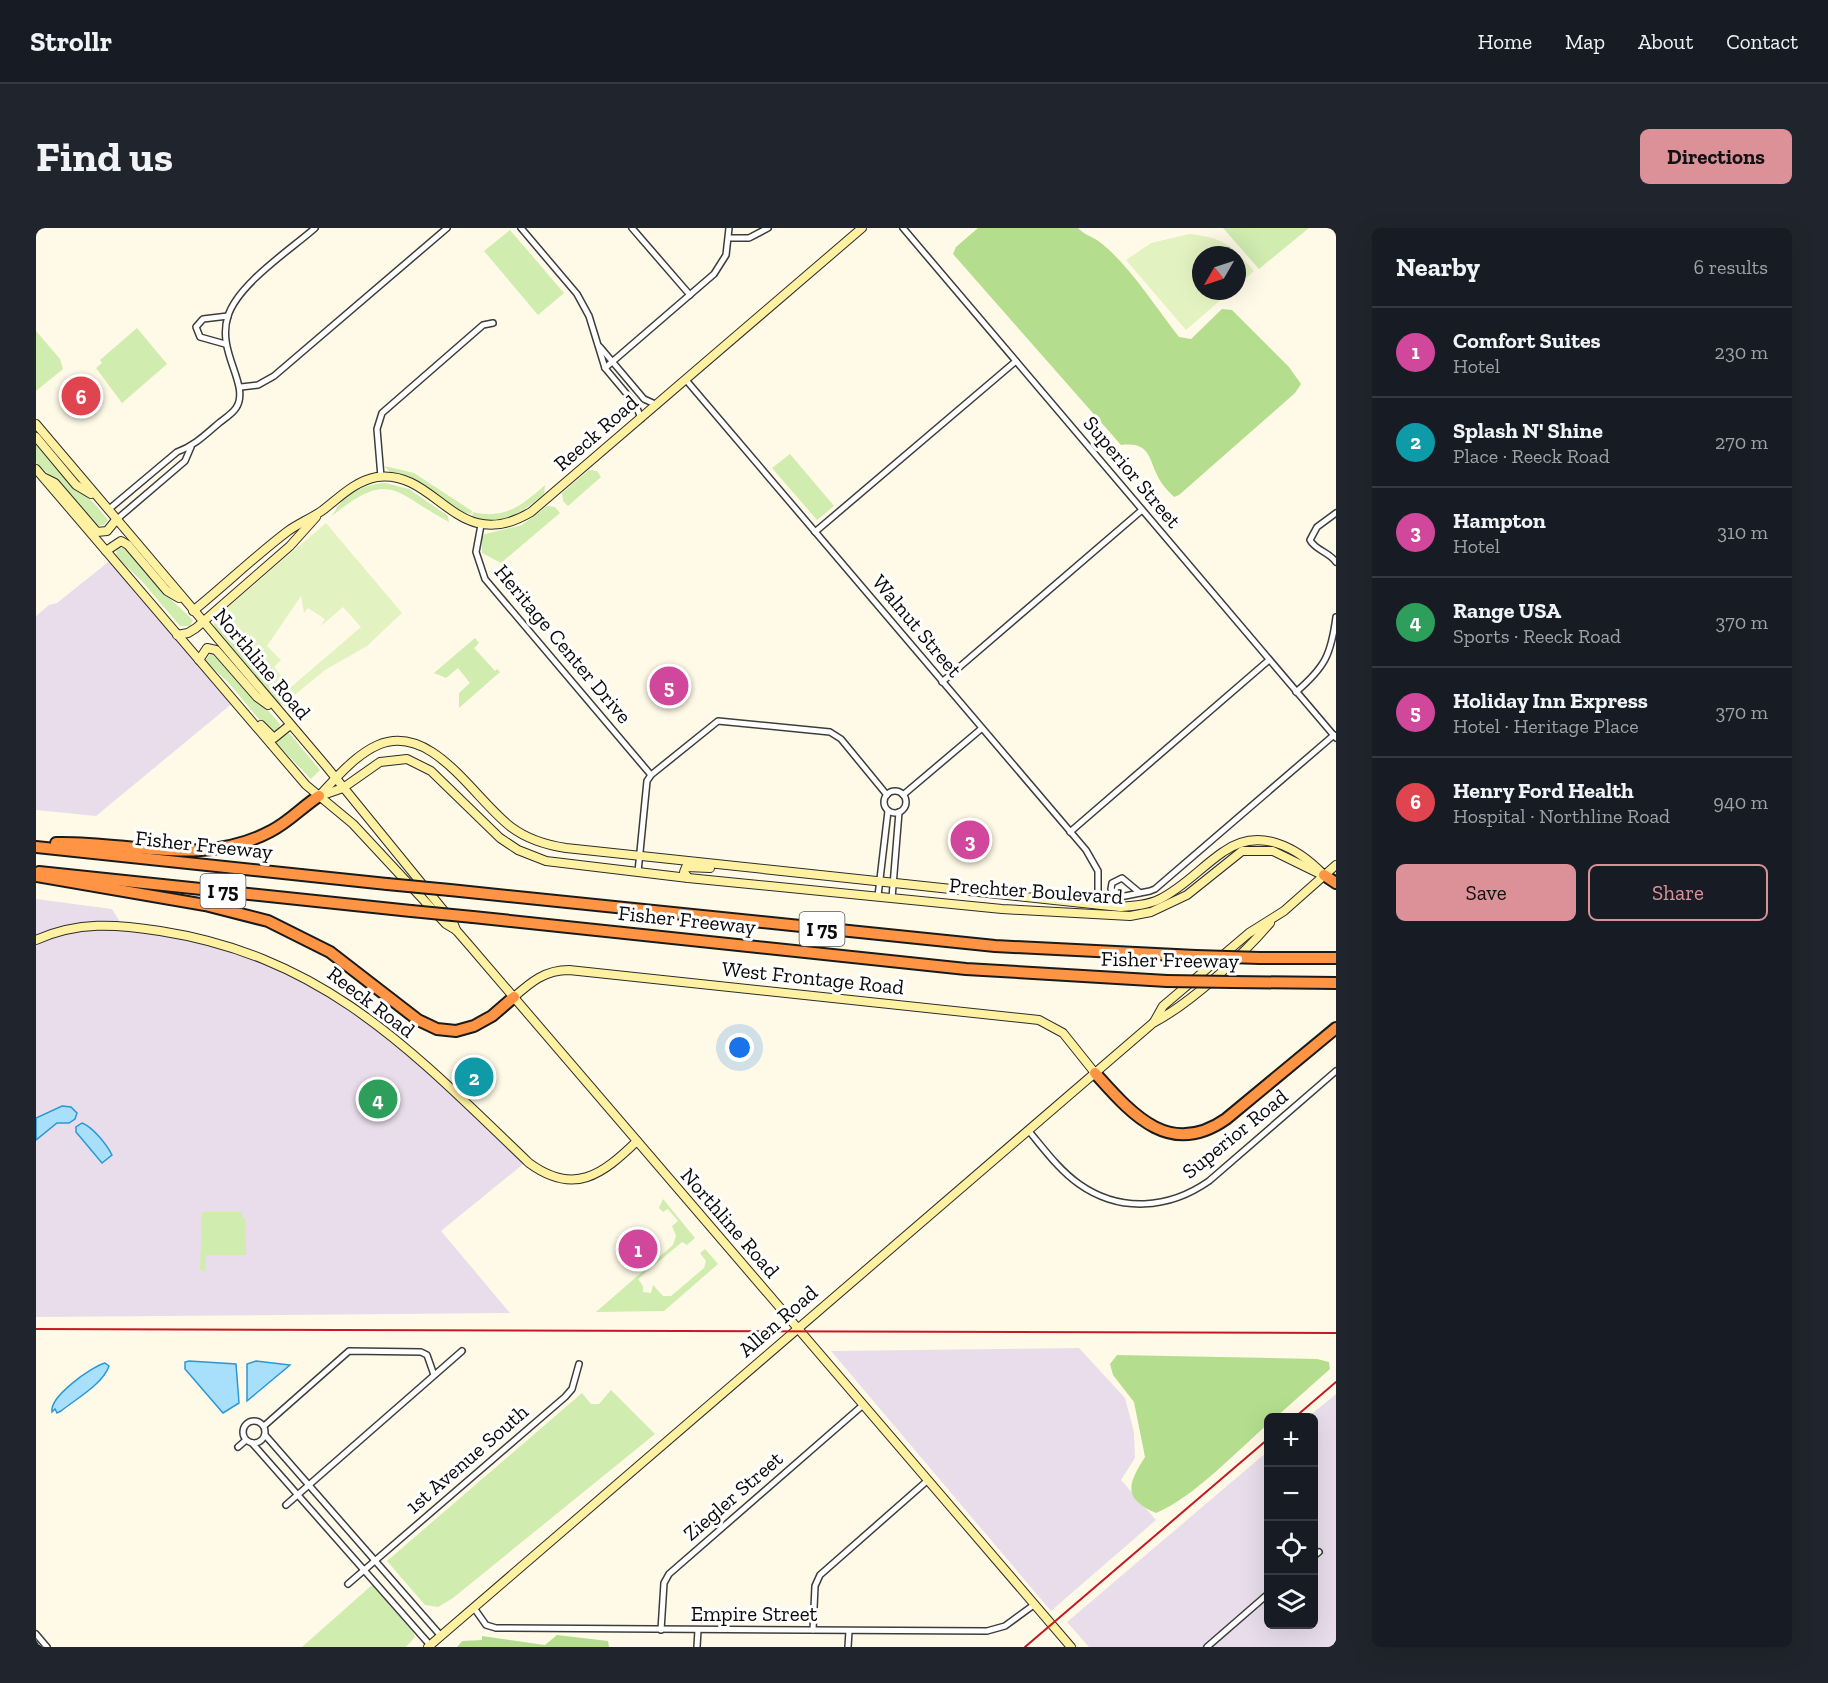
<!DOCTYPE html>
<html lang="en">
<head>
<meta charset="utf-8">
<style>
	body { margin:0; font-family:"Zilla Slab",serif; background:#20242c; color:#f1f3f6 }
	.controls { position:absolute; right:18px; bottom:18px; display:grid; overflow:hidden; border-radius:9px; box-shadow:0 6px 24px #0002 }
	.controls button { width:54px; height:54px; display:grid; place-items:center; padding:0; border:0; border-bottom:2px solid #363941; background:#171b24; color:#f1f3f6; font:30px sans-serif }
	.compass { position:absolute; left:1156px; top:18px; width:54px; height:54px; border-radius:50%; background:#171b24; box-shadow:0 6px 24px #0002; rotate:231deg }
	.you { position:absolute; left:704px; top:820px; width:21px; height:21px; margin:-15px; border:4px solid #fff; border-radius:50%; background:#1a73e8; box-shadow:0 0 0 9px #1a73e833 }
	.badge { display:grid; place-items:center; width:39px; height:39px; border-radius:50%; background:#dc9199; color:#fff; font-size:20px; font-weight:700 }
	.pin { position:absolute; translate:-50% -50%; border:3px solid #fff; box-shadow:0 2px 6px #0006 }
	.list { margin:0; padding:0; list-style:none }
	h2 { display:flex; justify-content:space-between; align-items:center; height:78px; margin:0; padding:0 24px; font-size:26px }
	h2 small { font-size:20px; font-weight:400; color:#9ea1a6 }
	.list li { display:grid; grid-template-columns:39px 1fr auto; gap:18px; align-items:center; box-sizing:border-box; height:90px; padding:0 24px; border-top:2px solid #363941 }
	.list b { display:block; font-size:22px; white-space:nowrap }
	.list p { margin:0; font-size:20px; white-space:nowrap; color:#9ea1a6 }
	.list em { font-size:20px; font-style:normal; color:#9ea1a6 }
	.actions { display:flex; gap:12px; padding:18px 24px }
	.actions a { flex:1; padding:14px 0; border:2px solid #dc9199; border-radius:9px; text-align:center; font-size:21px; color:#dc9199 }
	.actions .main { background:#dc9199; color:#111 }
	.icon { flex:none; width:33px; height:33px; fill:none; stroke:currentColor; stroke-width:2; stroke-linecap:round; stroke-linejoin:round }
	.map { position:relative; flex:none; width:1300px; height:1419px; overflow:hidden; border-radius:9px }
	header { display:flex; align-items:center; gap:36px; box-sizing:border-box; height:84px; padding:0 30px; background:#171b24; border-bottom:2px solid #363941 }
	header strong { font-size:28px }
	nav { display:flex; gap:33px; margin-inline-start:auto; font-size:21px }
	.intro { display:flex; align-items:center; justify-content:space-between; box-sizing:border-box; height:144px; padding:0 36px }
	h1 { margin:0; font-size:42px }
	.button { padding:15px 27px; border-radius:9px; background:#dc9199; color:#111; font-size:21px; font-weight:700 }
	main { display:flex; gap:36px; padding:0 36px }
	aside { flex:1; background:#171b24; border-radius:9px; box-shadow:0 6px 24px #0002 }
	.map>svg:first-child { display:block }
</style>
</head>
<body>
<header>
<strong>Strollr</strong>
<nav><a>Home</a><a>Map</a><a>About</a><a>Contact</a></nav>
</header>
<div class="intro"><h1>Find us</h1><a class="button">Directions</a></div>
<main>
<div class="map">
<svg width="1300" height="1419" viewBox="0 0 1300 1419">
	<rect width="100%" height="100%" fill="#fffae7"/>
	<g fill="#e9ddeb">
		<path d="M76,331L198,474L60,588L0,582V388L13,377L21,375Z"/>
		<path d="M0,671L76,681L86,697L211,724L330,787L491,933L405,1003L474,1085L0,1089Z"/>
		<path d="M1043,1120L1089,1170L1098,1204L1099,1230L1085,1252L1120,1292L1015,1383L795,1123Z"/>
		<path d="M1300,1166V1419H1053L1031,1394L1232,1223V1396H1278V1190L1272,1189Z"/>
	</g>
	<g fill="#d0ecaf">
		<path d="M1187,0H1273L1223,41Z"/>
		<path d="M474,2L528,65L502,87L448,23Z"/>
		<path d="M101,100L131,136L86,175L60,140L66,135L64,132Z"/>
		<path d="M0,103L24,131L27,141L0,163Z"/>
		<path d="M0,213L40,260L58,275L72,292L68,297L61,298L22,254L0,235Z"/>
		<path d="M754,226L798,278L781,292L736,240Z"/>
		<path d="M348,238L378,245L436,283L435,286L426,284L376,250L354,244Z"/>
		<path d="M553,242L561,243L565,249L532,278L527,273L526,265Z"/>
		<path d="M349,255L373,261L412,288L413,294C358,265 355,240 296,288C306,268 327,256 349,255Z"/>
		<path d="M509,257L508,266C486,285 466,298 436,289L437,284C469,292 486,277 509,257Z"/>
		<path d="M511,278L519,279L524,285L465,335L446,325V309L449,306L486,297Z"/>
		<path d="M81,320H89L129,366L157,392L154,398H144L105,352L80,329Z"/>
		<path d="M177,392L251,479L244,476L179,400Z"/>
		<path d="M439,410L443,415L438,420L459,443L461,441L464,444L423,480V465L434,455L422,440L410,450L398,445Z"/>
		<path d="M175,424H179L236,487L244,496L243,501L236,505L233,503L192,454L169,433Z"/>
		<path d="M253,505L284,542L275,551L241,516L240,513Z"/>
		<path d="M627,971L659,1010L651,1017L646,1014L602,1051L607,1058V1064L615,1065L617,1057L627,1068H635L668,1040L670,1033L664,1025L669,1021L682,1036L628,1083L560,1084L637,1017L640,1008L636,998L642,993L632,981L627,984L623,980Z"/>
		<path d="M166,984H206V989L209,990L210,1027H170L169,1044L164,1042Z"/>
		<path d="M575,1162L619,1206L417,1370L402,1379L389,1377L351,1333L546,1165L555,1176H563Z"/>
		<path d="M336,1357L377,1404L379,1409L370,1419H266Z"/>
	</g>
	<g fill="#b4de8d">
		<path d="M942,0H1042C1050,8 1058,9 1065,15C1093,37 1121,81 1143,109L1155,111L1186,81L1196,82L1253,139L1265,156L1259,165L1143,267L1138,269C1133,264 1128,259 1125,254C1112,234 1117,213 1085,217L917,26L920,19Z"/>
		<path d="M1081,1127L1281,1131L1293,1134L1294,1141L1240,1189L1232,1190V1196C1201,1223 1157,1270 1120,1285C1086,1270 1092,1256 1109,1229L1098,1174L1077,1147L1074,1136Z"/>
		<path d="M521,1407L572,1413L573,1419H421L426,1413L446,1412V1408L509,1417Z"/>
	</g>
	<g fill="#e3f2c1" fill-rule="evenodd">
		<path d="M1153,6C1189,10 1195,17 1218,43L1201,58V27H1165V63H1195L1150,102L1090,32L1115,15Z"/>
		<path d="M290,295L366,385L331,418L289,442L249,475L178,391ZM265,368L268,385L272,380L289,391L285,398L307,379L325,399L255,459L238,439L245,432L231,418Z"/>
	</g>
	<g fill="#a8dffb" stroke="#2998d7" stroke-width="1.5">
		<path d="M26,878L35,879L41,885L39,891L33,895H21L0,912V890Z"/>
		<path d="M46,895C57,899 71,917 76,927L66,935L40,904V899Z"/>
		<path d="M153,1133L200,1136L203,1175L187,1185L149,1141V1134Z"/>
		<path d="M220,1133L254,1137L211,1173V1136Z"/>
		<path d="M69,1135L73,1138C67,1156 40,1171 25,1183L21,1185L19,1181L16,1184C13,1169 55,1139 69,1135Z"/>
	</g>
	<g fill="none" stroke-linecap="round" stroke-linejoin="round">
		<g stroke="#3d3d3d" stroke-width="8">
			<g id="street">
				<path d="M485,0L541,66L553,88L569,140L600,177L605,191"/>
				<path d="M596,0L654,67"/>
				<path d="M867,0L1300,510"/>
				<path d="M693,10H713L732,0"/>
				<path d="M189,116L164,109L160,99L167,91L192,88"/>
				<path d="M564,119L608,171L621,177"/>
				<path d="M569,140L678,46L690,27L693,0"/>
				<path d="M650,152L1050,622L1062,643V676"/>
				<path d="M205,159L222,157L238,148L411,0"/>
				<path d="M345,249L341,201L346,185L447,97L457,95"/>
				<path d="M72,282L141,224C158,218 169,207 183,195C188,191 196,186 200,180C215,157 180,125 192,88C202,56 254,22 279,0"/>
				<path d="M1300,285L1281,299L1274,312C1279,322 1293,324 1300,334"/>
				<path d="M80,292L149,233L155,219"/>
				<path d="M445,297L440,324L449,351L615,547"/>
				<path d="M779,304L980,133"/>
				<path d="M906,454L1106,282"/>
				<path d="M1260,464C1289,439 1295,427 1300,389"/>
				<circle cx="859" cy="574" r="11"/>
				<path d="M867,567L945,501"/>
				<path d="M1034,604L1233,432"/>
				<path d="M602,644L611,553L615,547L682,493L794,504L805,511L851,567"/>
				<path d="M1104,665L1086,650L1076,655L1075,661L1084,669L1114,663L1119,661L1298,507"/>
				<path d="M842,668L852,583"/>
				<path d="M856,670L863,584"/>
				<path d="M992,902C1008,921 1023,942 1043,956C1084,985 1133,981 1173,953L1300,843"/>
				<circle cx="218" cy="1204" r="11"/>
				<path d="M228,1198L313,1123L385,1124L391,1127L398,1147"/>
				<path d="M229,1207L405,1408"/>
				<path d="M216,1215L394,1417"/>
				<path d="M202,1219L210,1212"/>
				<path d="M250,1277L426,1123"/>
				<path d="M1278,1328L1283,1324"/>
				<path d="M312,1356L529,1169L536,1161L543,1136"/>
				<path d="M438,1380L450,1397L460,1400L951,1403L969,1398L999,1376"/>
				<path d="M625,1402L628,1355L633,1346L827,1177"/>
				<path d="M777,1402L779,1358L784,1347L892,1252"/>
				<path d="M0,1406L11,1419"/>
				<path d="M661,1419L662,1402"/>
				<path d="M812,1419L813,1403"/>
				<path d="M1171,1419L1232,1366"/>
			</g>
		</g>
		<g stroke="#2c2c2c" stroke-width="10">
			<g id="secondary">
				<path d="M0,196L290,538L417,694L420,702"/>
				<path d="M0,209L40,257L55,266"/>
				<path d="M0,241L270,557L317,596L410,696L420,702L433,717L1035,1419"/>
				<path d="M9,250L19,255L61,304L71,303L80,292"/>
				<path d="M70,323L85,313L92,317L131,363L143,370"/>
				<path d="M157,383C189,357 219,328 252,303C263,295 276,290 287,282C304,269 319,253 341,249C402,241 420,329 495,284L826,0"/>
				<path d="M141,407L152,405L160,400L254,318L280,289"/>
				<path d="M163,432L171,420L180,422L221,469L232,477"/>
				<path d="M225,497L238,510L254,497"/>
				<path d="M283,568C300,550 319,527 342,517C396,494 438,571 475,599C491,611 510,617 530,620L1084,679C1097,678 1112,677 1124,671C1148,659 1165,639 1187,624C1223,598 1261,619 1288,647"/>
				<path d="M284,568L307,560L344,534L371,531L395,543L464,610L482,622L510,633L652,650L966,681L1094,688L1115,684L1151,667L1206,623H1237L1284,646"/>
				<path d="M652,650L648,644L650,639L674,640"/>
				<path d="M0,712C42,693 80,696 124,703C290,729 377,824 493,935C538,968 566,947 601,913"/>
				<path d="M478,769C495,754 509,742 533,742L1003,792L1027,805L1059,845"/>
				<path d="M1118,794L1127,778L1213,705L1248,683L1300,637"/>
				<path d="M392,1419L1117,795C1155,775 1206,728 1234,695"/>
			</g>
		</g>
		<g stroke="#1b1b1b" stroke-width="14">
			<g id="highway">
				<path d="M20,615C92,613 166,640 235,603C253,594 266,579 283,568"/>
				<path d="M0,619L351,656"/>
				<path d="M3,644L375,683"/>
				<path d="M1288,647L1300,655"/>
				<path d="M0,648L169,677L232,693L294,724L382,792L401,801L420,803L438,798L456,788L478,769"/>
				<path d="M414,662L959,718L1160,728"/>
				<path d="M437,689L930,741L1131,753"/>
				<path d="M1224,730H1300"/>
				<path d="M1196,754L1300,755"/>
				<path d="M1059,845C1095,885 1133,931 1190,891L1300,800"/>
			</g>
		</g>
		<use href="#street" stroke="#fff" stroke-width="5"/>
		<use href="#secondary" stroke="#fff1a2" stroke-width="8"/>
		<use href="#highway" stroke="#ff9445" stroke-width="10"/>
		<g stroke="#c31927" stroke-width="2">
			<path d="M0,1101L1300,1105"/>
			<path d="M1258,1190L1300,1154"/>
			<path d="M989,1419L1232,1211"/>
		</g>
		<g stroke="#1b1b1b" stroke-width="14" stroke-linecap="butt">
			<g id="highway-bridge">
				<path d="M351,656L414,662"/>
				<path d="M375,683L437,689"/>
				<path d="M1160,728L1224,730"/>
				<path d="M1131,753L1196,754"/>
			</g>
		</g>
		<use href="#highway-bridge" stroke="#ff9445" stroke-width="10"/>
	</g>
	<g text-anchor="middle" stroke-width="6" stroke-linejoin="round" paint-order="stroke">
		<g fill="#fff" stroke="#545454" stroke-width="1.5">
			<rect x="164.5" y="646" width="45" height="34" rx="4.5"/>
			<rect x="763.5" y="684" width="45" height="34" rx="4.5"/>
		</g>
		<g font-size="20" font-weight="bold" fill="#0a0a0a">
			<text x="187" y="670">I 75</text>
			<text x="786" y="708">I 75</text>
		</g>
		<g font-size="21" fill="#0a0a0a" stroke="#fff">
			<text transform="translate(560 205) rotate(-41)" y="7">Reeck Road</text>
			<text transform="translate(1096 244) rotate(50)" y="7">Superior Street</text>
			<text transform="translate(881 398) rotate(50)" y="7">Walnut Street</text>
			<text transform="translate(527 416) rotate(50)" y="7">Heritage Center Drive</text>
			<text transform="translate(226 436) rotate(50)" y="7">Northline Road</text>
			<text transform="translate(168 617) rotate(6)" y="7">Fisher Freeway</text>
			<text transform="translate(1000 663) rotate(4)" y="7">Prechter Boulevard</text>
			<text transform="translate(651 692) rotate(6)" y="7">Fisher Freeway</text>
			<text transform="translate(1134 732) rotate(1)" y="7">Fisher Freeway</text>
			<text transform="translate(777 750) rotate(6)" y="7">West Frontage Road</text>
			<text transform="translate(335 774) rotate(37)" y="7">Reeck Road</text>
			<text transform="translate(1199 906) rotate(-39)" y="7">Superior Road</text>
			<text transform="translate(694 995) rotate(49)" y="7">Northline Road</text>
			<text transform="translate(742 1093) rotate(-41)" y="7">Allen Road</text>
			<text transform="translate(431 1231) rotate(-41)" y="7">1st Avenue South</text>
			<text transform="translate(697 1268) rotate(-41)" y="7">Ziegler Street</text>
			<text x="718" y="1393">Empire Street</text>
		</g>
	</g>
</svg>
<div class="controls">
<button>+</button>
<button>−</button>
<button><svg class="icon" aria-label="locate" viewBox="0 0 24 24"><circle cx="12" cy="12" r="6"/><path d="M12 2v4M12 18v4M2 12h4M18 12h4"/></svg></button>
<button><svg class="icon" aria-label="layers" viewBox="0 0 24 24"><path d="M12 4l9 5-9 5-9-5zM3 14l9 5 9-5"/></svg></button>
</div>
<svg class="compass" viewBox="-18 -18 36 36"><path d="M0-13l5 13h-10z" fill="#e53935"/><path d="M0 13l5-13h-10z" fill="#9ea1a6"/></svg>
<div class="you"></div>
<div class="pin badge" style="left:602px;top:1021px;background:#d1479c">1</div>
<div class="pin badge" style="left:438px;top:849px;background:#0f9aa8">2</div>
<div class="pin badge" style="left:934px;top:612px;background:#d1479c">3</div>
<div class="pin badge" style="left:342px;top:871px;background:#2e9e5b">4</div>
<div class="pin badge" style="left:633px;top:458px;background:#d1479c">5</div>
<div class="pin badge" style="left:45px;top:168px;background:#e0444e">6</div>
</div>
<aside>
<h2>Nearby<small>6 results</small></h2>
<ul class="list">
<li><span class="badge" style="background:#d1479c">1</span><div><b>Comfort Suites</b><p>Hotel</p></div><em>230 m</em></li>
<li><span class="badge" style="background:#0f9aa8">2</span><div><b>Splash N' Shine</b><p>Place · Reeck Road</p></div><em>270 m</em></li>
<li><span class="badge" style="background:#d1479c">3</span><div><b>Hampton</b><p>Hotel</p></div><em>310 m</em></li>
<li><span class="badge" style="background:#2e9e5b">4</span><div><b>Range USA</b><p>Sports · Reeck Road</p></div><em>370 m</em></li>
<li><span class="badge" style="background:#d1479c">5</span><div><b>Holiday Inn Express</b><p>Hotel · Heritage Place</p></div><em>370 m</em></li>
<li><span class="badge" style="background:#e0444e">6</span><div><b>Henry Ford Health</b><p>Hospital · Northline Road</p></div><em>940 m</em></li>
</ul>
<div class="actions"><a class="main">Save</a><a>Share</a></div>
</aside>
</main>
</body>
</html>
